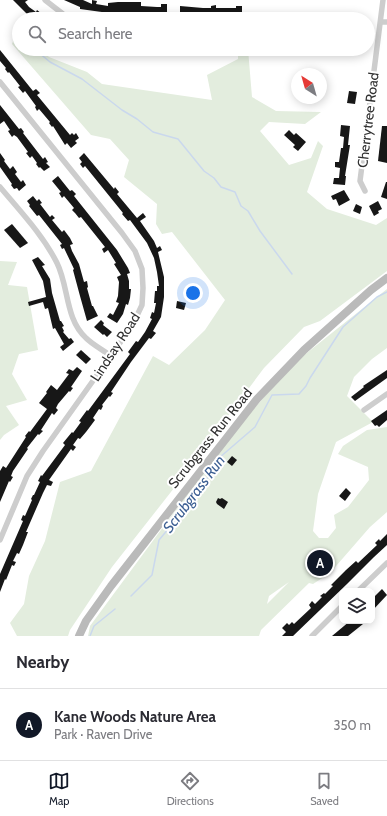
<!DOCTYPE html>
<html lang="en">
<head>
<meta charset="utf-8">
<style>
	body { margin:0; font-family:Cabin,sans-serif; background:#f7f7f7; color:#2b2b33 }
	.controls { position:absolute; right:12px; bottom:12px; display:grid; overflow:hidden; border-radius:8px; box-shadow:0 2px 10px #0003 }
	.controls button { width:36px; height:36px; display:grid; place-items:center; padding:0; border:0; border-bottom:1px solid #e1e1e2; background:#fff; color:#2b2b33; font:20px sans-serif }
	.compass { position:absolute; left:291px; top:68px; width:36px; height:36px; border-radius:50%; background:#fff; box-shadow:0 2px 10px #0003; rotate:323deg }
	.you { position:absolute; left:193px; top:293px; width:14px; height:14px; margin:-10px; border:3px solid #fff; border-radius:50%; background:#1a73e8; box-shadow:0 0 0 6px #1a73e833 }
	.badge { display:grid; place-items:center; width:26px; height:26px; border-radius:50%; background:#111827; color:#fff; font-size:13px; font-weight:700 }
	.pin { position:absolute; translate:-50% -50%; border:2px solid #fff; box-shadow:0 1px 4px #0006 }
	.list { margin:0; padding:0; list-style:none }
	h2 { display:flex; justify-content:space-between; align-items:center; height:52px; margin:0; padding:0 16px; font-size:17px }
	h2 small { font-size:13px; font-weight:400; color:#7c7c81 }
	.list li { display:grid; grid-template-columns:26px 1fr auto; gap:12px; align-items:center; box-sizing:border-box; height:72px; padding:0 16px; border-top:1px solid #e1e1e2 }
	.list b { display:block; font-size:15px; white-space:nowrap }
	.list p { margin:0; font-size:13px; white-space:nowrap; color:#7c7c81 }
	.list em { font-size:13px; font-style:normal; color:#7c7c81 }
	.icon { flex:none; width:22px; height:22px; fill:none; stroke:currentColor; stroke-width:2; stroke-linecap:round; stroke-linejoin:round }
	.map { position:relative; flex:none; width:387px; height:636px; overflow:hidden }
	.search { position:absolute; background:#fff; box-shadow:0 2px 10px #0003; left:12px; right:12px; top:12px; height:44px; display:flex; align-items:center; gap:10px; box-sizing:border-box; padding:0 14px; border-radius:22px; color:#7c7c81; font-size:15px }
	.sheet { height:124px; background:#fff }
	nav { display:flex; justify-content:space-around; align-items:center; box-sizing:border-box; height:56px; border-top:1px solid #e1e1e2; background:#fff; font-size:11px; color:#7c7c81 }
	nav a { display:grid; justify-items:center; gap:2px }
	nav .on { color:#111827 }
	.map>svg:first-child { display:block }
</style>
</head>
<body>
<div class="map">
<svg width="387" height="636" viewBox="0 0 387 636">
	<rect width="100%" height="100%" fill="#fff"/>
	<g fill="#e3edde" fill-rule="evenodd">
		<path d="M19,25V49H40L49,57L87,72L102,84L212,100L207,75L238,59V49H248L252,97L276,111L321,112L305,124L269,122L260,131L289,165L311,158L318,141L323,146L307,192L327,209L376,225L387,218V271L320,321L304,327L264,368L178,483L112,567L70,630L68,636H17L10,623L24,604L29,576L45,541L60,482L91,471L153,356L169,365L205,330L225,300L172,232L162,234L156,224L157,204L124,177L129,160L110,139L91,135L12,44Z"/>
		<path d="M0,261L17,262L8,285L27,287L38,350L19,354L12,374L27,400L6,406L19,425L4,435L0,440Z"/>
		<path d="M387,289V348L372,359L354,377L347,396L373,422L336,442L318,494L313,531L319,538H328L336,528L334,515L348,507L369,480L368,467L338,454L343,446L367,430L387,427V512L370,527L330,573L313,584L309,583L261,630L259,636H88L90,626L231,435L293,364ZM289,582L267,604L269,596Z"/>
	</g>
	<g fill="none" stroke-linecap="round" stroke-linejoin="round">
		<g stroke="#cad8ed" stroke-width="1.5">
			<path d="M38,52L50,62L82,79L122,110L137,119L153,132L178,139L204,171L214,178L221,187L235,192L241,206L248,211L260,231L292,274"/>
			<path d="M131,596L152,575L159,540L201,490L219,458L255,427L272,395L299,394L306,386L310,378L343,327L377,297L387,292"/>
			<path d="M90,636L94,626L115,609"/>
		</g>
	</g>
	<g fill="#171717">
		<path d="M13,0H28L25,2L29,7L36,12L37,10L48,19H29L30,17Z"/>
		<path d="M64,0H83L92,4V0L97,1L96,4L108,6V3L118,2H141V6L157,7H161V4H167V14L109,15V13L80,9V7Z"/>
		<path d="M216,5V8H236V6H242V16H229V18H223V17H212V15H207L180,14V6L203,8H211V6Z"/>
		<path d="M0,50L33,91L36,89L40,93L37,95L70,135L72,133L74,135L76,133L79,138L75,141L77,143L71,148L67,143L65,145L53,126L52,127L49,123L50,122L39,109L37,111L35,107L36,106L25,91L23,93L18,87L20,86L9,72L8,73L5,69L6,68L0,61Z"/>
		<path d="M349,91L357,92L355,104L347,103Z"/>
		<path d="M0,105L19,129L21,128L24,132L23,133L43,159L45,157L48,162L46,163L50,167L44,171L40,167L39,168L36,164L37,163L32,156L30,158L26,153L28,152L17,137L14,135L12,137L8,131L10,130L4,121L0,124Z"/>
		<path d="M341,125L350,126L348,145H350L345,176H346L345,185L333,184L334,178H339L340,168L335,167V162H339L341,148H343L344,137L340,136Z"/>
		<path d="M382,126H387V163L378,161Z"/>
		<path d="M289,130L294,135L296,133L306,142L298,151L293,147L295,145L284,135Z"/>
		<path d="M0,153L5,160L4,161L10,169L13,166L17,172L15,174L21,182L23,180L26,185L19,191L17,188L14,189L11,185L12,184L0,167Z"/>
		<path d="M84,153L114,189L115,187L119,192L117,194L137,218L143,213L146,217L140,221L154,241L157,248L160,246L162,250L158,252L164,277V297L161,317L153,331L156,333L151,339L149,338L131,362L111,392L113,393L110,397L109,396L102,405L103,406L101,410L99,409L93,418L95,420L86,432L80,439L78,438L73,445L76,447L73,451L71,449L49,480L53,482L51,486L47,485L43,493L26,532H28L23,545L19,554L17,553L13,561L16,562L14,566L12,565L6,580L5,579L0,592V574L23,521L21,520L23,515L25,516L32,500L31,499L33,495H34L40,482L38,481L41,475L42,476L65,445L63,443L72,432L73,433L81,422L79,421L87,410L88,411L130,354L128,352L136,341L138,342L145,332L152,319L150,318L152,312L154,313L156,303H154L155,291H157V286H159L157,272L154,258L147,243L130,220L128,221L122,214L123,213L85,166L83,168L80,164L82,162L79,158Z"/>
		<path d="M58,176L70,191L72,190L76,194L74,196L117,250L128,268L130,273L127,274L129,281V289H131L130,298L128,305L126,304L123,314L117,323L107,317L110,313L113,315L119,303L116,302L118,296L119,282L117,277L121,275L114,264L116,263L108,250L104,253L102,249L105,247L81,217L79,218L75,213L72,210L74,208L64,196L62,198L59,193L61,192L52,181Z"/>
		<path d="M386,182H387V199L381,197Z"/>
		<path d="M344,190L350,200L339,206L336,199L333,200L331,196Z"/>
		<path d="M33,196L37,201L39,199L42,203L40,204L50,217L52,215L55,218L52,220L62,232L64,230L70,238L73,244L70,245L72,251L79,264L84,282L87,281L88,287L87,288L92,306H93L98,316L87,321L80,296L73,270L74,269L64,248L62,249L60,245L62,244L39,215L37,216L29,206L30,205L27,201Z"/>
		<path d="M378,201L382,209L378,211L379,213L374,216L369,206Z"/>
		<path d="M356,204L362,207L360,214L353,211Z"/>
		<path d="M12,224L28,243L20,248L4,230Z"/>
		<path d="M38,257L45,265L42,266L50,279L52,293L60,321H61L64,326L62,327L64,331L63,332L69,339L71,338L74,342L63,351L60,347L64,344L55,328L53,329L48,308L45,309L43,302L29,306L28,302L46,297L43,281L32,260Z"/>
		<path d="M177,301L186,303L184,310L176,308Z"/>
		<path d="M101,320L104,323L103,325L112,332L107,337L104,334L103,335L94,327Z"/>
		<path d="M81,350L91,359L86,364L76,355Z"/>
		<path d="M77,367L82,371L71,387L73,388L70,392L69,391L58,404L56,408L58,410L54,415L52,413L41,430L43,431L39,435L38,434L27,448L28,449L13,471L11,476L13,477L10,482L9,481L0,502V471L3,466L6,468L26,437L25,436L29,431L30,432L47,409L39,403L47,393L46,392L51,385L57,390L69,374L66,373L69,369L73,371Z"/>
		<path d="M387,370V378L355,401L351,397L364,387L363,386Z"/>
		<path d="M387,410V420L379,427L377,425L375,426L371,421Z"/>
		<path d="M232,456L237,460L232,466L227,462Z"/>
		<path d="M346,488L351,493L345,501L339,496Z"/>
		<path d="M218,498L220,499L222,498L228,502L224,509L217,504L216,502Z"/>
		<path d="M387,534V545L374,557L347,584L293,636H282L286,632L282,628L287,623L289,625L292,622L294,624L311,608L309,605L312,601L315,604L322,597L320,596L324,593L325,594L333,586L331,585L346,570L356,561L358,563L377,545L375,543L379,539L380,541Z"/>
		<path d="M382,589L387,595L372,611V599Z"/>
		<path d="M350,621H360L363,624L348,636H332Z"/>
	</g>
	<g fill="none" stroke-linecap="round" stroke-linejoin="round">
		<g stroke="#cdcdcd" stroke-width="5.5">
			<path d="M45,0L63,14L78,19"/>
			<path d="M381,22H387"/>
			<path d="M0,82L122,233L135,251L142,269L143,288L142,305L132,326L43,451L27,476L0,540"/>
			<path d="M0,187C20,211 43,235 57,263C69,287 65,319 86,338C93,345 103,350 111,356"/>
			<path d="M365,191L360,181L383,0"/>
			<path d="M364,410L387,394"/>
			<path d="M358,591L387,563"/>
			<path d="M312,636L342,606"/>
		</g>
		<path stroke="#bababa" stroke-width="8" d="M79,636L86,621L111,586L257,399L304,350L371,290L387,278"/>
	</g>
	<g text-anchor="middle" stroke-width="4" stroke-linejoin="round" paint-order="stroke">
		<g font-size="14" fill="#303030" stroke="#fff">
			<text transform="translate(368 120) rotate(-83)" y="5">Cherrytree Road</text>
			<text transform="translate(115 347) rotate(-57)" y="5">Lindsay Road</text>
			<text transform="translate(210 438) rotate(-51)" y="5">Scrubgrass Run Road</text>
		</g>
		<g font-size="15" font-style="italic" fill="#3c5f93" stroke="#fff">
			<text transform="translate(194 494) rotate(-53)" y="5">Scrubgrass Run</text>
		</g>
	</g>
</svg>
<div class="controls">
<button><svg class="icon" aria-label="layers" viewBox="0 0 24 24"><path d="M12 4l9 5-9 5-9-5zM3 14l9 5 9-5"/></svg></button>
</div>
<svg class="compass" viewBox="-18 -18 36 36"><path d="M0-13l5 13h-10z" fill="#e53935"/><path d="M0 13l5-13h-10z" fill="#7c7c81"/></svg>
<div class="you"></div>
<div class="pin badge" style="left:320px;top:563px">A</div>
<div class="search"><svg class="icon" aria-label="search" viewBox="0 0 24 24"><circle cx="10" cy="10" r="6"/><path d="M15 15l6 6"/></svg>Search here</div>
</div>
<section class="sheet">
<h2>Nearby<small></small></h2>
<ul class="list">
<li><span class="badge">A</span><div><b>Kane Woods Nature Area</b><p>Park · Raven Drive</p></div><em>350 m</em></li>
</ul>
</section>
<nav>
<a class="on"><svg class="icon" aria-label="map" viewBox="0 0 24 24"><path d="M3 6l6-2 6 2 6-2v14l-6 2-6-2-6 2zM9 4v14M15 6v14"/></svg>Map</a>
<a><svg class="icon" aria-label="directions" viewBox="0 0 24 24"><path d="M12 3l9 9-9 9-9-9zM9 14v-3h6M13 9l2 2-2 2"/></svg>Directions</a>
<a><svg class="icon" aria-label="saved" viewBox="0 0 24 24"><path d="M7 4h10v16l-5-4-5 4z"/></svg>Saved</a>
</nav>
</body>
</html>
